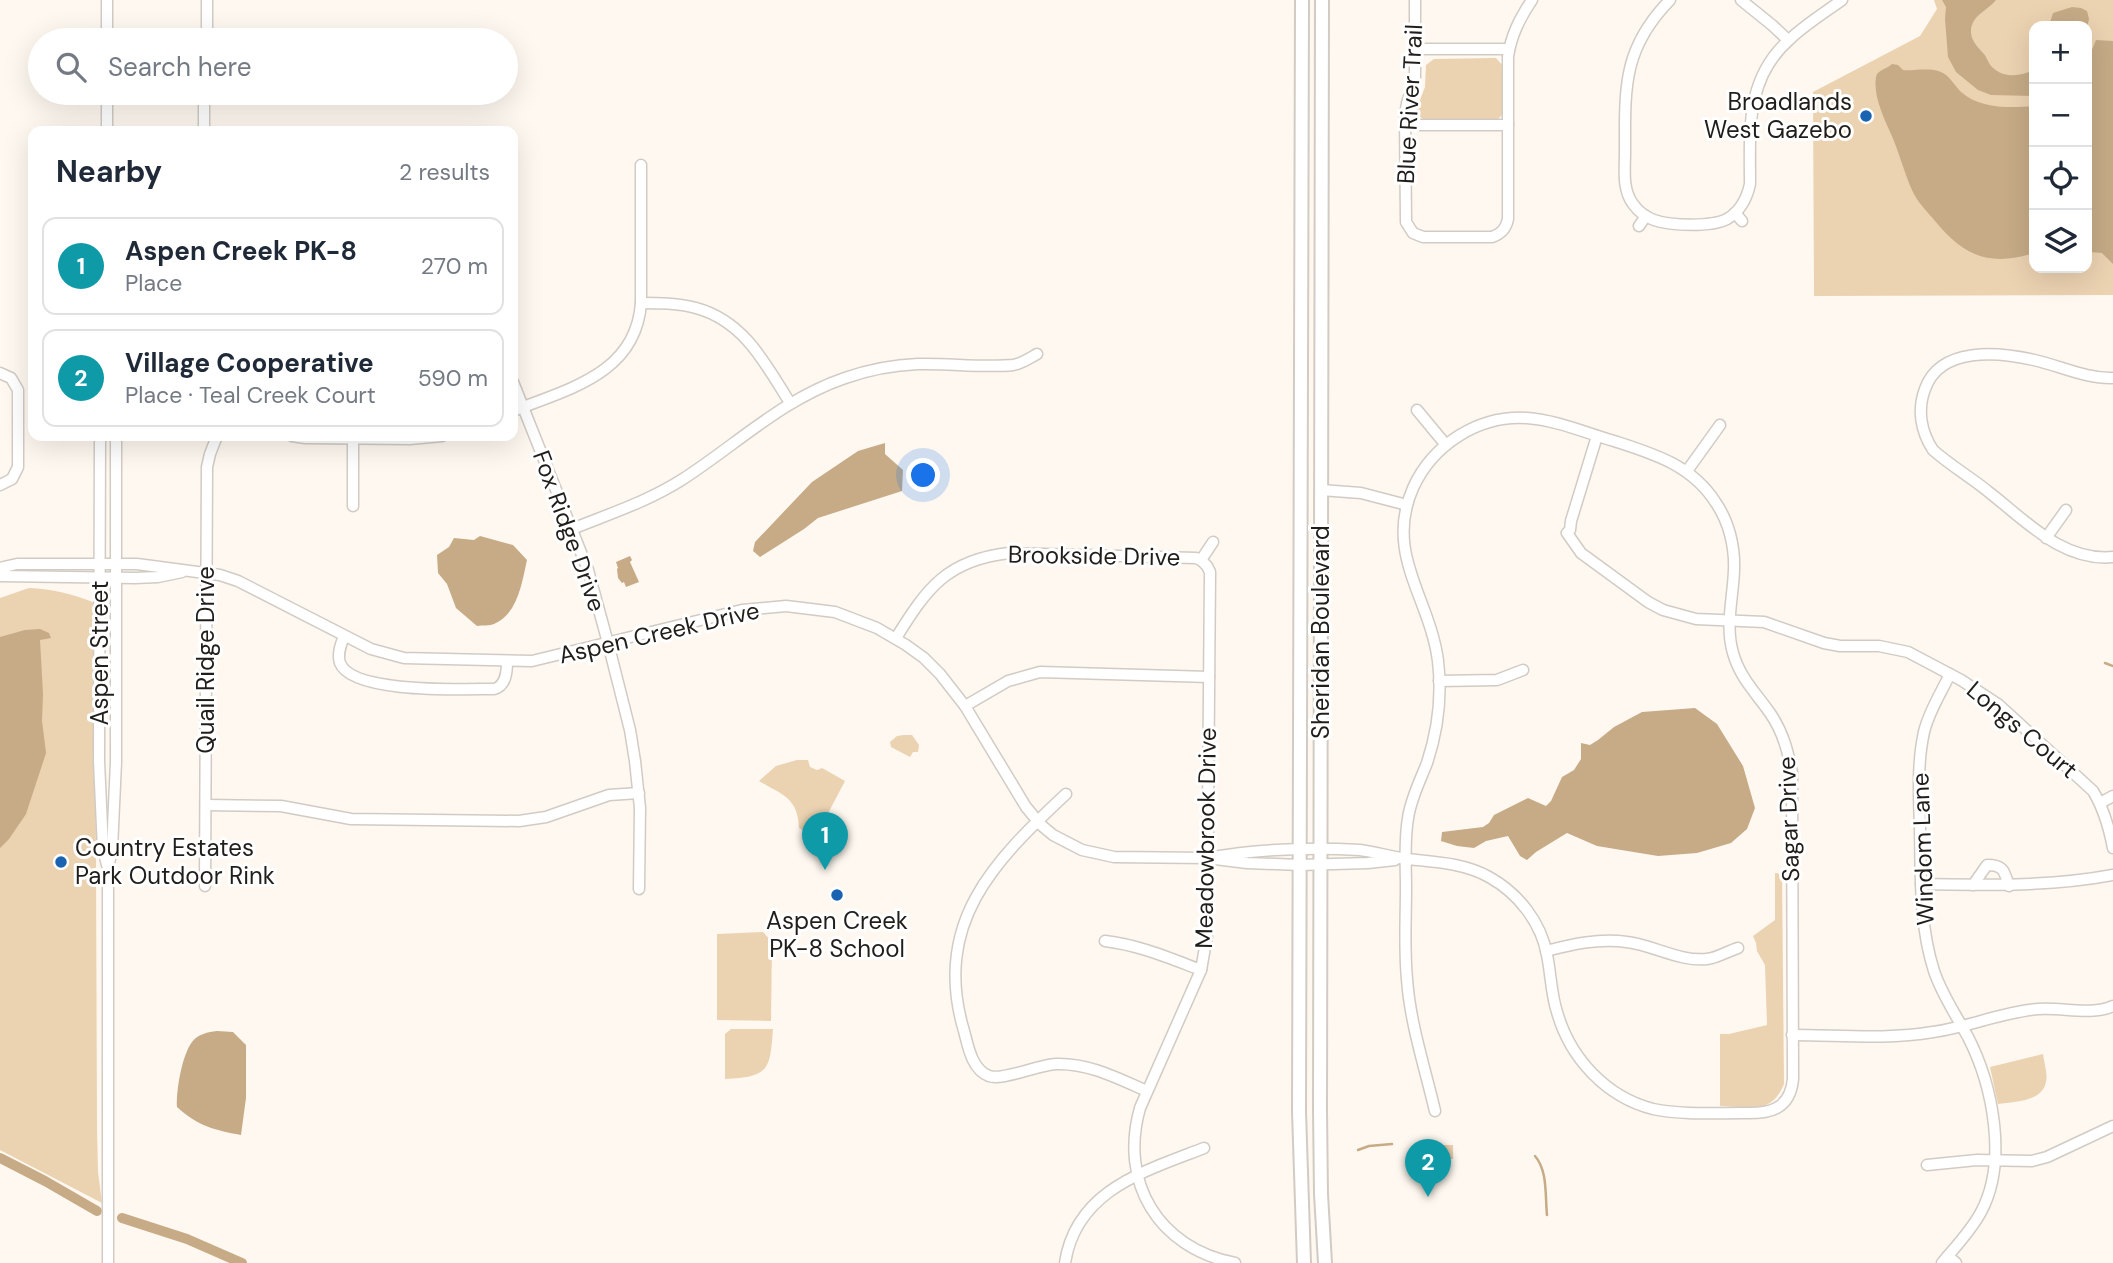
<!DOCTYPE html>
<html lang="en">
<head>
<meta charset="utf-8">
<style>
	body { margin:0; font-family:"DM Sans",sans-serif; background:#f2f2f3; color:#1f2937 }
	.controls { position:absolute; right:21px; top:21px; display:grid; overflow:hidden; border-radius:14px; box-shadow:0 7px 28px #0002 }
	.controls button { width:63px; height:63px; display:grid; place-items:center; padding:0; border:0; border-bottom:2px solid #e0e1e3; background:#fff; color:#1f2937; font:35px sans-serif }
	.you { position:absolute; left:924px; top:476px; width:24px; height:24px; margin:-18px; border:5px solid #fff; border-radius:50%; background:#1a73e8; box-shadow:0 0 0 10px #1a73e833 }
	.badge { display:grid; place-items:center; width:46px; height:46px; border-radius:50%; background:#b45309; color:#fff; font-size:23px; font-weight:700 }
	.pin { position:absolute; translate:-50% -58px; filter:drop-shadow(0 2px 4px #0008) }
	.pin::after { content:''; position:absolute; top:37px; width:24px; height:21px; background:inherit; clip-path:polygon(0 0,100% 0,50% 100%) }
	.list { margin:0; padding:0; list-style:none }
	h2 { display:flex; justify-content:space-between; align-items:center; height:91px; margin:0; padding:0 28px; font-size:30px }
	h2 small { font-size:23px; font-weight:400; color:#747a83 }
	.list li { display:grid; grid-template-columns:46px 1fr auto; gap:21px; align-items:center; box-sizing:border-box; height:98px; margin:0 14px 14px; padding:0 14px; border:2px solid #e0e1e3; border-radius:14px }
	.list b { display:block; font-size:26px; white-space:nowrap }
	.list p { margin:0; font-size:23px; white-space:nowrap; color:#747a83 }
	.list em { font-size:23px; font-style:normal; color:#747a83 }
	.icon { flex:none; width:38px; height:38px; fill:none; stroke:currentColor; stroke-width:2; stroke-linecap:round; stroke-linejoin:round }
	.map { position:relative; flex:none; width:2113px; height:1263px; overflow:hidden }
	.search { position:absolute; background:#fff; box-shadow:0 7px 28px #0002; left:28px; top:28px; width:490px; height:77px; display:flex; align-items:center; gap:18px; box-sizing:border-box; padding:0 24px; border-radius:38px; color:#747a83; font-size:26px }
	.panel { position:absolute; background:#fff; box-shadow:0 7px 28px #0002; left:28px; top:126px; width:490px; height:315px; border-radius:14px }
	.map>svg:first-child { display:block }
</style>
</head>
<body>
<div class="map">
<svg width="2113" height="1263" viewBox="0 0 2113 1263">
	<rect width="100%" height="100%" fill="#fef8f0"/>
	<g fill="#ebd2b1" fill-rule="evenodd">
		<path d="M1934,0H2113V295L1814,296L1813,92L1920,36L1937,9ZM2034,26H2087V268H2034Z"/>
		<path d="M1496,58L1502,65L1503,114L1497,120L1423,119L1415,113L1425,87L1426,65L1434,59Z"/>
		<path d="M29,588C52,589 73,594 95,603L97,1130L98,1172L102,1203L0,1150V598Z"/>
		<path d="M904,735H912L919,745L918,752H913L910,757L891,747L890,742L897,736Z"/>
		<path d="M797,760H808L810,767L817,770L822,768L845,781L815,838L799,828C798,798 783,795 759,781L776,766Z"/>
		<path d="M1775,873L1782,874L1784,1084C1771,1116 1748,1107 1720,1106V1034H1729L1767,1025L1765,965L1757,951L1756,943L1753,936L1775,920Z"/>
		<path d="M763,932L772,942L771,1021L717,1020V934Z"/>
		<path d="M731,1029H773C770,1070 769,1077 725,1079V1034Z"/>
		<path d="M2043,1054C2044,1062 2048,1075 2046,1082C2042,1102 2014,1102 1998,1104L1990,1067Z"/>
		<rect x="1420" y="1145" width="33" height="14"/>
	</g>
	<g fill="#c6ab86">
		<path d="M1942,0H1996C1988,10 1973,15 1971,29C1970,40 1977,46 1983,53C1987,57 1988,63 1992,67C2004,79 2021,76 2034,70V96L1991,95L1978,90L1956,72L1948,57L1945,19L1946,7Z"/>
		<path d="M2072,7L2081,8L2087,11L2089,19L2087,28V26H2049L2053,13Z"/>
		<path d="M2096,40L2113,41V264L2102,253L2090,252L2087,254V62Z"/>
		<path d="M1892,64L1898,65L1903,70C1915,71 1930,67 1941,72C1950,76 1954,85 1961,92C1980,109 2010,108 2034,106V253C1989,267 1964,256 1935,221C1927,211 1917,202 1912,190C1904,172 1899,152 1891,134C1884,118 1873,96 1876,77C1877,70 1887,69 1892,64Z"/>
		<path d="M885,443V454L903,470L902,491L818,518L804,529L760,557L753,551L755,542L812,482L858,451Z"/>
		<path d="M480,536L513,545L527,560C522,582 518,614 494,624C490,626 482,625 477,626L456,608L447,584L438,573L437,555L449,547L454,538L474,540Z"/>
		<path d="M630,556L632,560L630,562L639,582L626,587L624,582L622,583L618,578L617,569L618,568L616,562Z"/>
		<path d="M40,629L49,633L51,638L40,640L43,694L42,721L46,753L26,814L9,839L0,848V637L25,630Z"/>
		<path d="M1695,708L1717,724L1743,766L1755,808L1747,829L1731,843L1697,853L1658,856L1597,846L1567,833L1536,852L1527,860L1520,856L1508,836L1486,841L1474,848L1457,846L1441,841L1442,832L1483,827L1489,823L1494,815L1528,798L1546,806L1551,801L1562,777L1574,770L1581,759V743L1590,745L1598,740L1614,727L1642,712Z"/>
		<path d="M217,1031L233,1032L246,1045V1098L241,1135C214,1130 198,1126 177,1107C176,1091 182,1055 192,1042C198,1034 208,1032 217,1031Z"/>
	</g>
	<g fill="none" stroke-linecap="round" stroke-linejoin="round">
		<g stroke="#c6ab86" stroke-width="2.5">
			<path d="M2105,663L2113,666"/>
			<path d="M1358,1150L1369,1146L1392,1144"/>
			<path d="M1535,1156C1548,1171 1545,1196 1547,1215"/>
		</g>
		<g stroke="#c6ab86" stroke-width="10">
			<path d="M0,1158L45,1181L97,1211"/>
			<path d="M122,1218L187,1239L242,1263"/>
		</g>
		<g stroke="#d1cbc4" stroke-width="13">
			<g id="minor">
				<path d="M107,0V40"/>
				<path d="M1415,0V79L1407,103L1405,115L1406,222L1413,233L1423,237H1492C1501,234 1506,229 1508,219V57C1511,35 1520,18 1532,0"/>
				<path d="M1670,0C1622,49 1625,89 1625,152C1625,170 1622,189 1633,204C1638,211 1646,217 1654,220C1671,226 1712,227 1727,219C1741,211 1747,198 1750,184C1750,130 1745,78 1790,39C1806,24 1824,13 1842,0"/>
				<path d="M1741,0L1772,25L1788,40"/>
				<path d="M207,40V0"/>
				<path d="M1415,49H1509"/>
				<path d="M107,93V131"/>
				<path d="M1405,125H1508"/>
				<path d="M204,131V93"/>
				<path d="M1735,213L1742,221"/>
				<path d="M1639,226L1646,216"/>
				<path d="M641,303C659,303 678,303 696,308C744,321 765,363 790,403"/>
				<path d="M0,373L11,378L18,390V467L12,479L0,485"/>
				<path d="M2113,378C2086,379 2061,366 2034,360C1999,352 1940,346 1925,389C1917,410 1921,432 1933,450C1951,466 1972,478 1990,493C2026,521 2063,562 2113,557"/>
				<path d="M513,382L588,570L608,643L630,730L635,761L640,808L639,889"/>
				<path d="M1417,410L1446,445"/>
				<path d="M513,411C568,389 636,374 641,303V165"/>
				<path d="M100,436L99,761L103,849L107,865"/>
				<path d="M292,436L305,438L410,439L442,436"/>
				<path d="M1597,436L1571,521L1570,530L1567,533L1581,553L1648,602L1663,610L1696,619L1764,622L1824,643L1840,646H1879L1908,652L1961,680L1999,705L2093,791C2104,809 2109,827 2113,848"/>
				<path d="M1687,471L1720,425"/>
				<path d="M1321,490L1361,493L1407,505"/>
				<path d="M353,506V438"/>
				<path d="M572,529C609,514 649,501 683,479C737,444 783,399 845,378C868,370 893,365 918,364C949,363 982,368 1013,365C1021,364 1030,358 1037,354"/>
				<path d="M2046,538L2066,510"/>
				<path d="M1201,560L1207,566L1210,572L1207,936L1201,970L1140,1108C1119,1182 1158,1248 1235,1263"/>
				<path d="M1201,560L1213,542"/>
				<path d="M0,568L17,564H137L220,575L238,581L371,649L404,658L532,661L742,610L786,606L835,612L877,628L906,645L924,658L940,674L965,706L1026,807L1041,825L1053,835L1082,850L1114,857L1207,858L1247,863L1300,865L1368,863L1395,860"/>
				<path d="M0,576L135,578L158,577L182,572"/>
				<path d="M344,636C341,644 337,654 340,663C352,694 464,689 494,689C506,686 507,672 507,661"/>
				<path d="M896,638C927,588 947,560 1009,553L1196,558L1201,560"/>
				<path d="M1439,681L1497,680L1523,670"/>
				<path d="M965,706L1008,681L1040,672L1209,677"/>
				<path d="M1066,794C993,862 932,924 964,1031C968,1046 972,1070 989,1076C1002,1081 1038,1065 1056,1064C1089,1063 1117,1078 1147,1091"/>
				<path d="M2100,803L2113,796"/>
				<path d="M206,805L281,806L351,819L519,821L546,817L609,795L639,793"/>
				<path d="M1207,858C1258,849 1309,847 1360,850C1376,852 1391,857 1407,859C1435,862 1464,863 1489,877C1518,893 1541,922 1547,955C1551,974 1551,994 1557,1012C1570,1058 1606,1097 1653,1109C1683,1115 1713,1113 1743,1113C1769,1114 1790,1110 1793,1079L1792,773C1788,751 1783,732 1770,713C1756,693 1740,678 1733,653C1725,625 1733,599 1734,570C1735,547 1729,522 1716,503C1692,465 1654,454 1614,441C1586,433 1556,420 1527,418C1479,415 1433,444 1413,488C1384,554 1430,598 1438,661C1442,695 1438,730 1427,763C1420,781 1411,798 1408,818C1404,841 1406,865 1406,888C1406,918 1404,949 1407,979C1410,1023 1425,1068 1435,1111"/>
				<path d="M1921,884C1986,885 2049,887 2113,875"/>
				<path d="M1973,885L1987,865C2004,865 2004,871 2009,886"/>
				<path d="M205,886L207,467L210,454L217,436"/>
				<path d="M1105,941C1139,945 1169,958 1201,970"/>
				<path d="M1546,951C1573,944 1599,938 1627,942C1653,945 1680,962 1707,959C1717,958 1728,951 1738,948"/>
				<path d="M1792,1035C1839,1035 1886,1040 1933,1032C1969,1027 2002,1012 2038,1009C2062,1007 2091,1016 2113,1006"/>
				<path d="M1927,1165L1977,1160L2032,1161L2047,1157L2113,1126"/>
				<path d="M1948,1256L1956,1263"/>
				<path d="M108,1263V869L112,849L116,762V436"/>
				<path d="M1065,1263C1076,1190 1145,1171 1204,1148"/>
				<path d="M1942,1263C1955,1247 1971,1231 1981,1212C2008,1162 1993,1086 1968,1037C1956,1015 1942,995 1934,971C1919,924 1921,876 1920,828C1919,797 1917,763 1924,732C1929,711 1941,693 1950,674"/>
			</g>
		</g>
		<g stroke="#d1cbc4" stroke-width="16">
			<g id="major">
				<path d="M1302,0L1299,1112L1304,1263"/>
				<path d="M1322,0L1320,1110L1321,1194L1325,1263"/>
			</g>
		</g>
		<use href="#minor" stroke="#fff" stroke-width="10"/>
		<use href="#major" stroke="#fff" stroke-width="12"/>
	</g>
	<g fill="#1a62b2" stroke="#fff" stroke-width="2.5">
		<circle cx="1866" cy="116" r="7"/>
		<circle cx="61" cy="862" r="7"/>
		<circle cx="837" cy="895" r="7"/>
	</g>
	<g text-anchor="middle" stroke-width="6" stroke-linejoin="round" paint-order="stroke">
		<g font-size="24" fill="#201e1b" stroke="#fff" text-anchor="end">
			<text x="1852" y="110">Broadlands<tspan x="1852" dy="28">West Gazebo</tspan></text>
			<text x="75" y="856" text-anchor="start">Country Estates<tspan x="75" dy="28">Park Outdoor Rink</tspan></text>
			<text x="837" y="929" text-anchor="middle">Aspen Creek<tspan x="837" dy="28">PK-8 School</tspan></text>
		</g>
		<g font-size="24" fill="#201e1b" stroke="#fff">
			<text transform="translate(1410 104) rotate(-87)" y="8">Blue River Trail</text>
			<text transform="translate(569 531) rotate(70)" y="8">Fox Ridge Drive</text>
			<text transform="translate(1094 556) rotate(1)" y="8">Brookside Drive</text>
			<text transform="translate(1321 632) rotate(-90)" y="8">Sheridan Boulevard</text>
			<text transform="translate(659 633) rotate(-13)" y="8">Aspen Creek Drive</text>
			<text transform="translate(100 653) rotate(-90)" y="8">Aspen Street</text>
			<text transform="translate(206 660) rotate(-90)" y="8">Quail Ridge Drive</text>
			<text transform="translate(2022 730) rotate(40)" y="8">Longs Court</text>
			<text transform="translate(1789 819) rotate(-92)" y="8">Sagar Drive</text>
			<text transform="translate(1206 838) rotate(-89)" y="8">Meadowbrook Drive</text>
			<text transform="translate(1923 849) rotate(-92)" y="8">Windom Lane</text>
		</g>
	</g>
</svg>
<div class="controls">
<button>+</button>
<button>−</button>
<button><svg class="icon" aria-label="locate" viewBox="0 0 24 24"><circle cx="12" cy="12" r="6"/><path d="M12 2v4M12 18v4M2 12h4M18 12h4"/></svg></button>
<button><svg class="icon" aria-label="layers" viewBox="0 0 24 24"><path d="M12 4l9 5-9 5-9-5zM3 14l9 5 9-5"/></svg></button>
</div>
<div class="you"></div>
<div class="pin badge" style="left:825px;top:870px;background:#0f9aa8">1</div>
<div class="pin badge" style="left:1428px;top:1197px;background:#0f9aa8">2</div>
<div class="search"><svg class="icon" aria-label="search" viewBox="0 0 24 24"><circle cx="10" cy="10" r="6"/><path d="M15 15l6 6"/></svg>Search here</div>
<section class="panel">
<h2>Nearby<small>2 results</small></h2>
<ul class="list">
<li><span class="badge" style="background:#0f9aa8">1</span><div><b>Aspen Creek PK-8</b><p>Place</p></div><em>270 m</em></li>
<li><span class="badge" style="background:#0f9aa8">2</span><div><b>Village Cooperative</b><p>Place · Teal Creek Court</p></div><em>590 m</em></li>
</ul>
</section>
</div>
</body>
</html>
